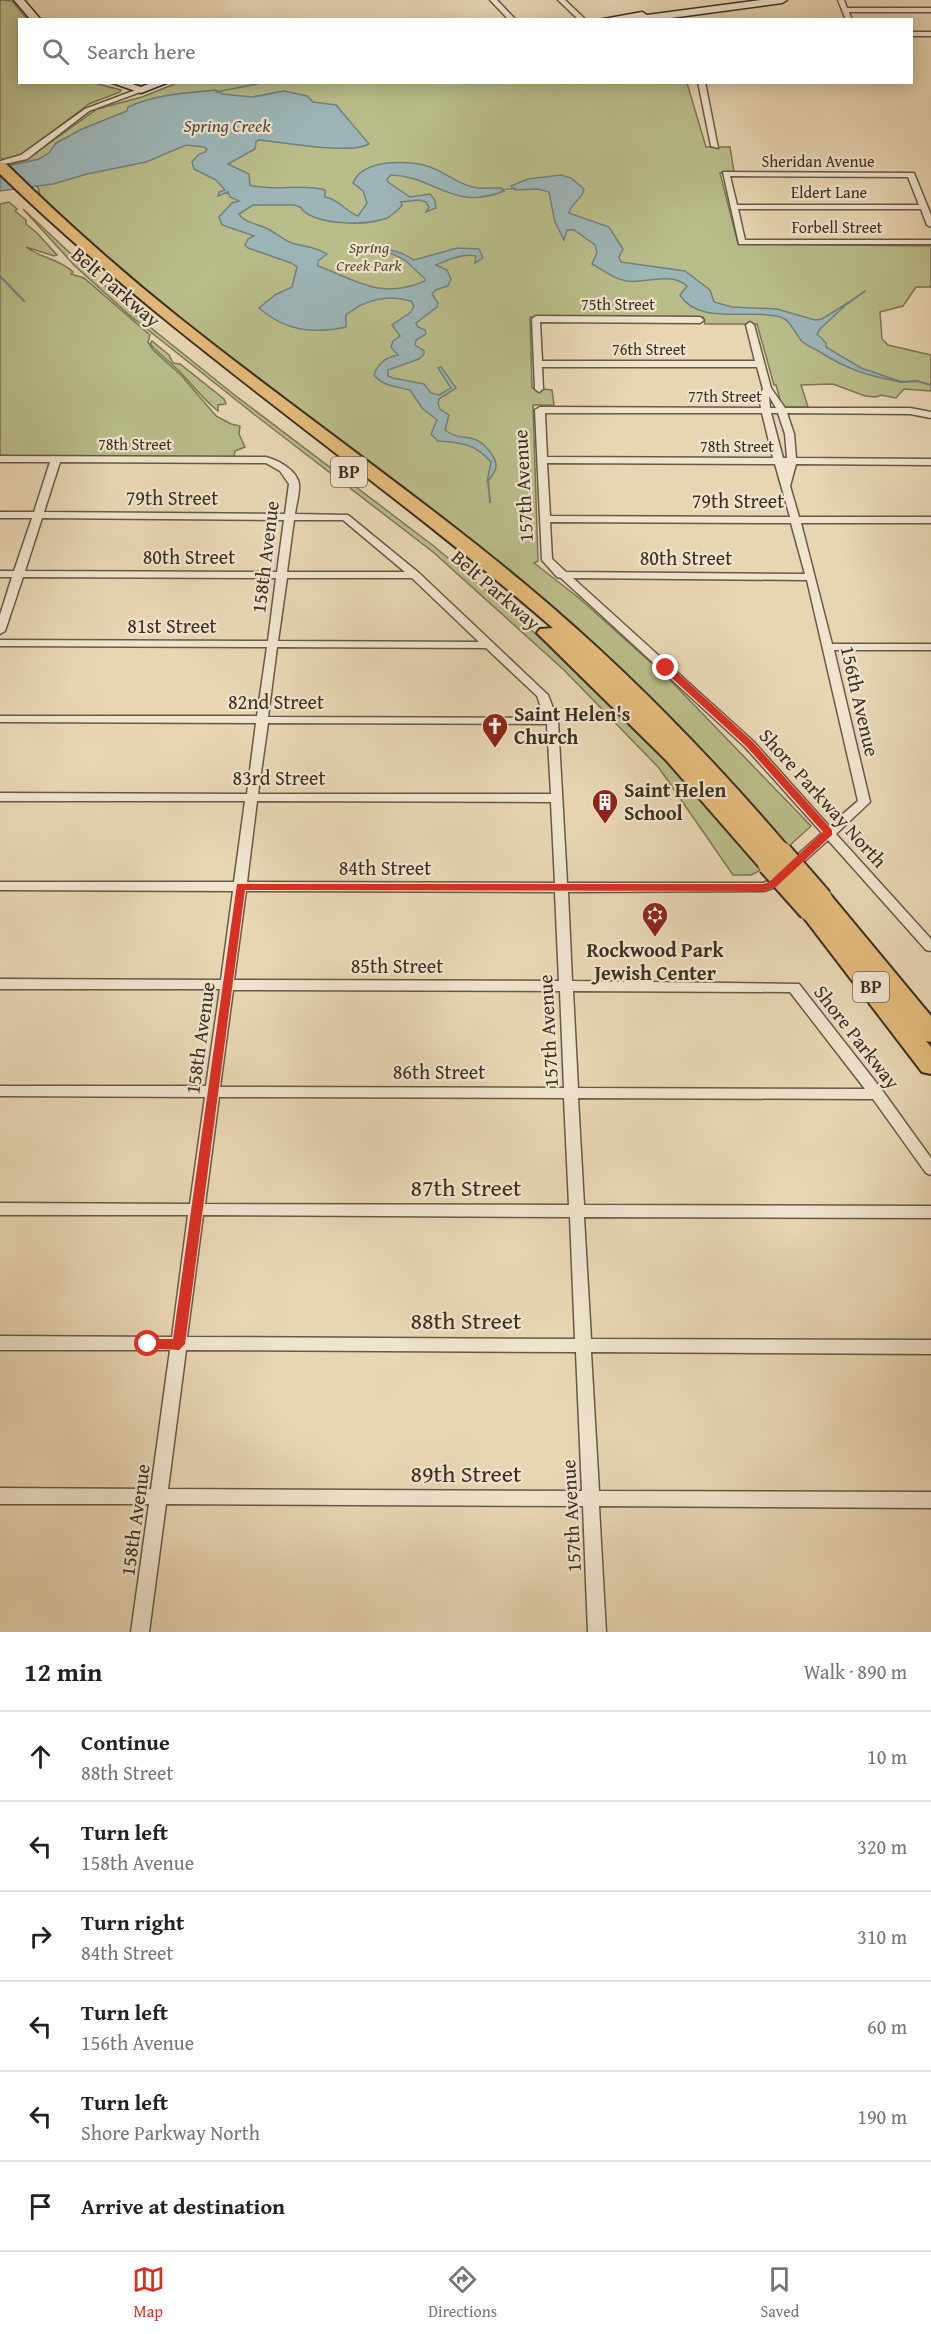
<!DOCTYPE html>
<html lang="en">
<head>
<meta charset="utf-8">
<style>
	body { margin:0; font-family:"Gentium Book Plus",serif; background:#f2f2f2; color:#222 }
	.stop { position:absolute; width:18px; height:18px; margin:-14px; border:4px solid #d93025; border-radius:50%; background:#fff }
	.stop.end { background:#d93025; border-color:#fff; box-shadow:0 2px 6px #0008 }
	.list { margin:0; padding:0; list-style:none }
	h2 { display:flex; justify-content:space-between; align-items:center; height:78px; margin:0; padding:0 24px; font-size:26px }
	h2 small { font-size:20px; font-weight:400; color:#767676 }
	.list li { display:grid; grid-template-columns:39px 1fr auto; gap:18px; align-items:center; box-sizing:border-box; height:90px; padding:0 24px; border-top:2px solid #e0e0e0 }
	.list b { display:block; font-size:22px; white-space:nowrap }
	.list p { margin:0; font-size:20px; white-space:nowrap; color:#767676 }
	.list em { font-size:20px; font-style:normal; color:#767676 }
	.icon { flex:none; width:33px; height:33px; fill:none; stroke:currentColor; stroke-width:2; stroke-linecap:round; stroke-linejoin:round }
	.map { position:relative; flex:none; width:931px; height:1632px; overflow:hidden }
	.search { position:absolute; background:#fff; box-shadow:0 3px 15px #0003; left:18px; right:18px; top:18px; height:66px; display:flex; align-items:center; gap:15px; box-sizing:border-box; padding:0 21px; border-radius:0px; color:#767676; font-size:22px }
	.sheet { height:618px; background:#fff }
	nav { display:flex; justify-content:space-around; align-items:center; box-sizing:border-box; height:84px; border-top:2px solid #e0e0e0; background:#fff; font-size:16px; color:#767676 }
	nav a { display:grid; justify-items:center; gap:3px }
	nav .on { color:#d93025 }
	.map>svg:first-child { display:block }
</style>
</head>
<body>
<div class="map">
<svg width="931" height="1632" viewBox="0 0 931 1632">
	<rect width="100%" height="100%" fill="#e8d6b3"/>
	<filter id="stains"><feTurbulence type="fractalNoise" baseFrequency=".00333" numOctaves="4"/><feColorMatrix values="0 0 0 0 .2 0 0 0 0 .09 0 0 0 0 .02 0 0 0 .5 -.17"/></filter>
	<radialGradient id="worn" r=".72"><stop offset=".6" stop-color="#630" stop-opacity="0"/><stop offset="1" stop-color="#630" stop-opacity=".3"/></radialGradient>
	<g fill="#b9bd8a" stroke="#7a7656" stroke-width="1.5">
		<path d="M0,0L12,1L27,19L20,20V82L94,83L121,90L120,92L89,104L21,155L4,161L0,157Z"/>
		<path d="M177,83H687L706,147H730L734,172L720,173L738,244L931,246V287H916L903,306L880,312L882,339L888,345L931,355V391L904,389L896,398L881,395L876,397L865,396L833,384L801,385L808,407H782L776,385H774L757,324H705L703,317H530L532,388L552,390L554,405H533L538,561L534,563L579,598L669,679L811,826L788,847L601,653L546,601L276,402L34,197L40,195L38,188L14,165L0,168L27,159L97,109L142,97Z"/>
		<path d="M9,202L17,209L15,211L26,220V224L37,233L57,255L54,256L26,247C41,258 59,259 73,272L71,274L84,278L150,335L148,342L153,350L181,375L216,416L231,424L240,426L239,434L245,447L235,451L233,459H0V204Z"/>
		<path d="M23,209L145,323L232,393L435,547L507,608L599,691L679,771L763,869L751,875H733L659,768L564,670L433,552L255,415L128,314L75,266Z"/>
		<path d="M152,341L169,355L173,363L180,364L224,399L226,404L218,405V411C203,399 192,384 178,370C169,361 159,354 150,344Z"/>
	</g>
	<g fill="#9cb6b8" stroke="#75807c" stroke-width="1.5">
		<path d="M216,90L222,94L252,97L284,91L307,96L313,102L336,105L369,144C350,155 283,142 259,140L256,142L255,149L228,164L249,174L250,185C275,192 300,183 325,190V197C339,199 346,212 358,216L367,203L363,191L353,183C363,158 410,160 430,167C445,172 457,184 473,187C482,189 492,188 501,188L504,191C453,212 435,176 391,175L387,179L388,182L410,197L430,194L435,200L436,208L426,212L429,207L426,202L419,200L401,202L402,206C397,210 393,215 387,218C366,226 314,226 300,207L294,205H253L239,214C244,223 259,224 268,229C276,233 283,240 292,243C305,247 315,246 327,254L318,261V266C359,281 380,300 425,281V279L405,260L376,246L401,253L414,260L457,248L479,249L483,258L475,263L476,256C462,253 448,260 436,265L447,270L451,279L448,286L436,290L432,294L438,303L437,307L416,323L418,327L425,330L426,334L416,340L415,345L424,351V354L419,359L388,370V376L393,378L424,384L431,393L439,395L451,388L438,368L441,367L456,388L439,399L438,403L440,409L449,415L445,430C463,444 473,429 491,453C500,466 496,471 487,482L491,462C474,443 462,443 438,441L431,434L437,420L422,408L410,390C398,387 382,386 374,375C378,363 386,357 398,355L391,347L393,341L400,336L392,325L411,312L414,306L411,301C387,294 364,300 346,315V327C313,334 285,331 259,308L275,295L292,287L297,267L291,263L248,248L245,245L248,239L254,236L222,225L219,217L232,203L239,201L230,197L228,192L218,196L219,192L225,190L216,180L194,169L192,162L198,155L205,152L207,149L204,147L186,145L146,162L87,174L53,184L0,191V168L39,159L49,153L56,143L82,129L127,111L128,107C155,94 187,93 216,90Z"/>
		<path d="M561,175L571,178L584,189C583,199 571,203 569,213L609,227L623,249L619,257L621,262L685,271L710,290L714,302L732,307L777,309L815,320L822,319L849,302L820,329L817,334L826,343V347L861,368L902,382C871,377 846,369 820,352C814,348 806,346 801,340C793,331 792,321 780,317C750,308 699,326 680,295L687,286C670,271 646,284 626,281C613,279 603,270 592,264L597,253L595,245L574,230H567L564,240L555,222L549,192L537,189L515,190L511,186L528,179Z"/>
	</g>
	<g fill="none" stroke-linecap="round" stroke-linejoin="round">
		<g stroke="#75807c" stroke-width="1.5">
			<path d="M216,92L267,82"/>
			<path d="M502,190L516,188"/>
		</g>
		<g stroke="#75807c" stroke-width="2">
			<path d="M0,276L24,301"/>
			<path d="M847,304L865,291"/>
			<path d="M900,382L917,381L931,385"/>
			<path d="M488,481L490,502"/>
		</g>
		<g stroke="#665946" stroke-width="3">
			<g id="street">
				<path d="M490,0H497L516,20H509Z"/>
				<path d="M558,0H565L586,20H579Z"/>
				<path d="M838,0H844L847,8H931V12H849L852,20H846Z"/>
				<rect x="912" y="32" width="19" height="4"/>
				<path d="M698,82H705L718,148L711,146Z"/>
				<path d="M141,88L144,90L143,91L89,111L27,159L0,165V161L21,155L85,109Z"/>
				<path d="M723,172L914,173L931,215V227L927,225L921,209H738L745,240H931V244H739ZM730,176L908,177L919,205H737Z"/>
				<path d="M536,316L700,317L704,320L700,323L540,322L542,361H755L746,325L750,322L754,325L771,388L785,408H910L931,412V418L910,414L787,413L794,434L796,458L931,459V465L796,464L790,486L799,517H931V523H801L832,644H931V650H834L870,802L836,834L931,939V951L926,950L828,840L776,887L764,891L568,892L572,981L799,984L882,1090L931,1158V1175L926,1173L873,1099L578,1098L584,1205L931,1206V1218L584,1217L591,1339L931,1340V1354L591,1352L599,1491L931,1492V1508L599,1506L606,1632H588L583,1506L166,1504L149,1632H131L149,1504H0V1488L151,1489L170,1350H0V1336L172,1337L188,1215H0V1203L190,1204L205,1097L0,1096V1086H206L220,989H0V979L221,980L233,891L0,890V882H234L245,801H0V793L247,794L256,723L0,722V716H257L267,647L0,646V640L268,641L276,578L23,577L5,631L0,634V615L12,577H0V571H14L32,518H0V512H34L50,462H0V456L266,457C278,460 297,470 299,484C300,493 296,505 295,514L348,515L419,573L548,695L558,721L567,883H763L768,881L822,833L745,747L561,578L557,577L542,560L535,410L540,407L761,408L759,396L763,389L757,367H542L543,389L539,392L535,389L532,319ZM769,396L776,408H770ZM545,413H762L773,458L547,457ZM771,413H778L785,434L787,458H783ZM60,462L266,463L280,471L289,484L285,514L44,512ZM547,463L775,464L790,517L550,516ZM42,518L284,520L277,572L25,571ZM294,520H343L405,572H287ZM550,522L791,523L805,574L566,572L552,559ZM287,578H412L479,642L278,641ZM573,578L807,580L858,801L829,826L753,741ZM277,647L486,648L537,696L545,718L268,717ZM268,723L547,724L551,794H258ZM257,801L551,802L555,883L247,882ZM246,891L555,892L559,981L234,980ZM233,990L560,991L564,1088L220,1087ZM573,991L790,992L865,1089L578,1088ZM219,1097L564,1098L569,1205L205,1204ZM203,1215L570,1217L575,1339L187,1337ZM186,1350L576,1352L582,1491L168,1489Z"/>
			</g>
		</g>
		<g stroke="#3b2f21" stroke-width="3">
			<g id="secondary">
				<path d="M14,0H24L41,20H31Z"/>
				<path d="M761,0H787L782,3L656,20H598L642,12L647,15Z"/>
				<path d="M110,82H127L141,87L153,82H169L141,93Z"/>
			</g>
		</g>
		<g stroke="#3b2f21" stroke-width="4">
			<g id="highway">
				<path d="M0,162L5,163C60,217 117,268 177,316C292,408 413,491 526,585C622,665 708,753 789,848L792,853L789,858L778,860L781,864L777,869L769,872L761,869L666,760L537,633L540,629L553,628C372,471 172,341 0,174Z"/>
				<path d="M821,891L829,893L931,1016V1042L926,1041L931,1047V1074L922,1072L798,910L802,904L811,902L809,899L813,893Z"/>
			</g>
		</g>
		<use href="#street" fill="#f0e4ce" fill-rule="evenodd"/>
		<use href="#secondary" fill="#f0e4ce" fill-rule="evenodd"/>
		<use href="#highway" fill="#e4bb7a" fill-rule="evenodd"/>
		<g stroke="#3b2f21" stroke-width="26" stroke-linecap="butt">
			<g id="highway-bridge">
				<path d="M781,853L821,899"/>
				<path d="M769,864L810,910"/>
			</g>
		</g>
		<use href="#highway-bridge" stroke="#e4bb7a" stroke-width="22"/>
	</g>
	<path fill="#d93025" d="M663,666H670L753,742L832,830V835L776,887L764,891L245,890L185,1344L179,1350L144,1348L142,1344L148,1339H173L237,884H763L769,882L823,832L746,746L663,670Z"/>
	<defs>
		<g id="church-pin" transform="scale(1.35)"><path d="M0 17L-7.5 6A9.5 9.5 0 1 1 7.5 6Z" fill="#8f2418" stroke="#f0e4ce"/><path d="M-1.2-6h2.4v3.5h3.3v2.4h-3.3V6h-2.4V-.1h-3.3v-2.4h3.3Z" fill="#fff"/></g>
		<g id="building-pin" transform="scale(1.35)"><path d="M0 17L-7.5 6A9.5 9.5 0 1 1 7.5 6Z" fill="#8f2418" stroke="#f0e4ce"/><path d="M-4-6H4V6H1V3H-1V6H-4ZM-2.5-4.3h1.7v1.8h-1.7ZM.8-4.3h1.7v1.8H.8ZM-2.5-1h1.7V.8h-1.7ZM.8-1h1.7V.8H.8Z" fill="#fff"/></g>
		<g id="synagogue-pin" transform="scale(1.35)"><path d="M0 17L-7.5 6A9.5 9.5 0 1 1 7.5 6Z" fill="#8f2418" stroke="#f0e4ce"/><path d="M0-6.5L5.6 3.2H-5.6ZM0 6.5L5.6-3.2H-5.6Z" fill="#fff"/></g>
	</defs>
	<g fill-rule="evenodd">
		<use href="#church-pin" x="495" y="726"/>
		<use href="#building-pin" x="605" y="802"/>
		<use href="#synagogue-pin" x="655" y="915"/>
	</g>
	<g text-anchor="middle" stroke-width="4.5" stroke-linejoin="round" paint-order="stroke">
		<g font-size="16" fill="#3b2f21" stroke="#f0e4ce">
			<text x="818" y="167">Sheridan Avenue</text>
			<text x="829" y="198">Eldert Lane</text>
			<text x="837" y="233">Forbell Street</text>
			<text x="618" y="310">75th Street</text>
			<text x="649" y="355">76th Street</text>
			<text x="725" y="402">77th Street</text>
			<text x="135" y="450">78th Street</text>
			<text x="737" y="452">78th Street</text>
		</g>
		<g font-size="16" font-style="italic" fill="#544b36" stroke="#f0e4ce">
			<text x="369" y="253">Spring<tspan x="369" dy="18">Creek Park</tspan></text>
		</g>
		<g font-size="18" font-style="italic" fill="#4e4a3f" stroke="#f0e4ce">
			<text x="227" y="132">Spring Creek</text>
		</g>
		<g fill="#f0e4ce" stroke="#716555" stroke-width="1.5">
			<rect x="331" y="457" width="36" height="30" rx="4.5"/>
			<rect x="853" y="972" width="36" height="30" rx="4.5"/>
		</g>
		<g font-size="18" font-weight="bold" fill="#3b2f21">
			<text x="349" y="478">BP</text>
			<text x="871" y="993">BP</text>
		</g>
		<g font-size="20" fill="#3b2f21" stroke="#f0e4ce">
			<text transform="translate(116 287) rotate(41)" y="7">Belt Parkway</text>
			<text transform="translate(523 486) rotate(-93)" y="7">157th Avenue</text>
			<text x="172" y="505">79th Street</text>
			<text x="738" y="508">79th Street</text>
			<text x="189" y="564">80th Street</text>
			<text transform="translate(265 557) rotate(-83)" y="7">158th Avenue</text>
			<text x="686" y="565">80th Street</text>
			<text transform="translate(496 590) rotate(41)" y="7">Belt Parkway</text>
			<text x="172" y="633">81st Street</text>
			<text transform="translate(860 701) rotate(77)" y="7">156th Avenue</text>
			<text x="276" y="709">82nd Street</text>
			<text x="279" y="785">83rd Street</text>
			<text transform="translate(823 798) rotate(48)" y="7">Shore Parkway North</text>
			<text x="385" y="875">84th Street</text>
			<text x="397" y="973">85th Street</text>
			<text transform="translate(548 1031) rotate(-93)" y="7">157th Avenue</text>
			<text transform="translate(857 1037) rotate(52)" y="7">Shore Parkway</text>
			<text transform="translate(200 1038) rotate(-82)" y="7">158th Avenue</text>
			<text x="439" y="1079">86th Street</text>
			<text transform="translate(571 1516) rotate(-93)" y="7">157th Avenue</text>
			<text transform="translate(135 1520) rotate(-82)" y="7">158th Avenue</text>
		</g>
		<g font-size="20" font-weight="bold" fill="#3b2f21" stroke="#f0e4ce" text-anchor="start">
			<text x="514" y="721">Saint Helen's<tspan x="514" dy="23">Church</tspan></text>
			<text x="624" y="797">Saint Helen<tspan x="624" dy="23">School</tspan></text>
			<text x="655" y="957" text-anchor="middle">Rockwood Park<tspan x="655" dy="23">Jewish Center</tspan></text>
		</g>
		<g font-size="24" fill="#3b2f21" stroke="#f0e4ce">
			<text x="466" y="1196">87th Street</text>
			<text x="466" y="1329">88th Street</text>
			<text x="466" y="1482">89th Street</text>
		</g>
	</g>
	<rect width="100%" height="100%" filter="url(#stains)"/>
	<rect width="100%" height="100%" fill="url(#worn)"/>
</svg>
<div class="stop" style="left:148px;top:1344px"></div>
<div class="stop end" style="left:666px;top:668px"></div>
<div class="search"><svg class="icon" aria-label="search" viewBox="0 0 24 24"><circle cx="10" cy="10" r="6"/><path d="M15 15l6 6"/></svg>Search here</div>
</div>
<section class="sheet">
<h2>12 min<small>Walk · 890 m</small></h2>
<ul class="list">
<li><svg class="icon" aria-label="ahead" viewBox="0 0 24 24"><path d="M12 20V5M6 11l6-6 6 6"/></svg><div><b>Continue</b><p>88th Street</p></div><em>10 m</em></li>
<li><svg class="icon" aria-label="left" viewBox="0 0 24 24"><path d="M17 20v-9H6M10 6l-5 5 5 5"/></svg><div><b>Turn left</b><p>158th Avenue</p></div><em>320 m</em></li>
<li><svg class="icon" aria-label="right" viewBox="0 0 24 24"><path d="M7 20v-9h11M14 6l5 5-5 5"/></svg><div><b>Turn right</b><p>84th Street</p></div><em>310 m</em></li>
<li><svg class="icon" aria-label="left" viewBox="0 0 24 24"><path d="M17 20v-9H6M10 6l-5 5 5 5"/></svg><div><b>Turn left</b><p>156th Avenue</p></div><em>60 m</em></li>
<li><svg class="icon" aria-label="left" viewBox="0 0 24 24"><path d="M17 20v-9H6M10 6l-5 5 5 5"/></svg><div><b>Turn left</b><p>Shore Parkway North</p></div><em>190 m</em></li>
<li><svg class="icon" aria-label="arrive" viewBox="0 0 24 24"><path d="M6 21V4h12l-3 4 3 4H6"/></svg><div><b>Arrive at destination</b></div></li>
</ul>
</section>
<nav>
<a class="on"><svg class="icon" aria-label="map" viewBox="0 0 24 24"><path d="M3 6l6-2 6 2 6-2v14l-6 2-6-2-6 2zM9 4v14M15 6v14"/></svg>Map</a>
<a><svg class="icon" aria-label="directions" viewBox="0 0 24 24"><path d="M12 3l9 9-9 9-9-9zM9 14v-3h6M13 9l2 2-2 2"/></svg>Directions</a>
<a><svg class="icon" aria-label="saved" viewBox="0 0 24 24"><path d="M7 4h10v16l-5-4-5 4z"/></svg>Saved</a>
</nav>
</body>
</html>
